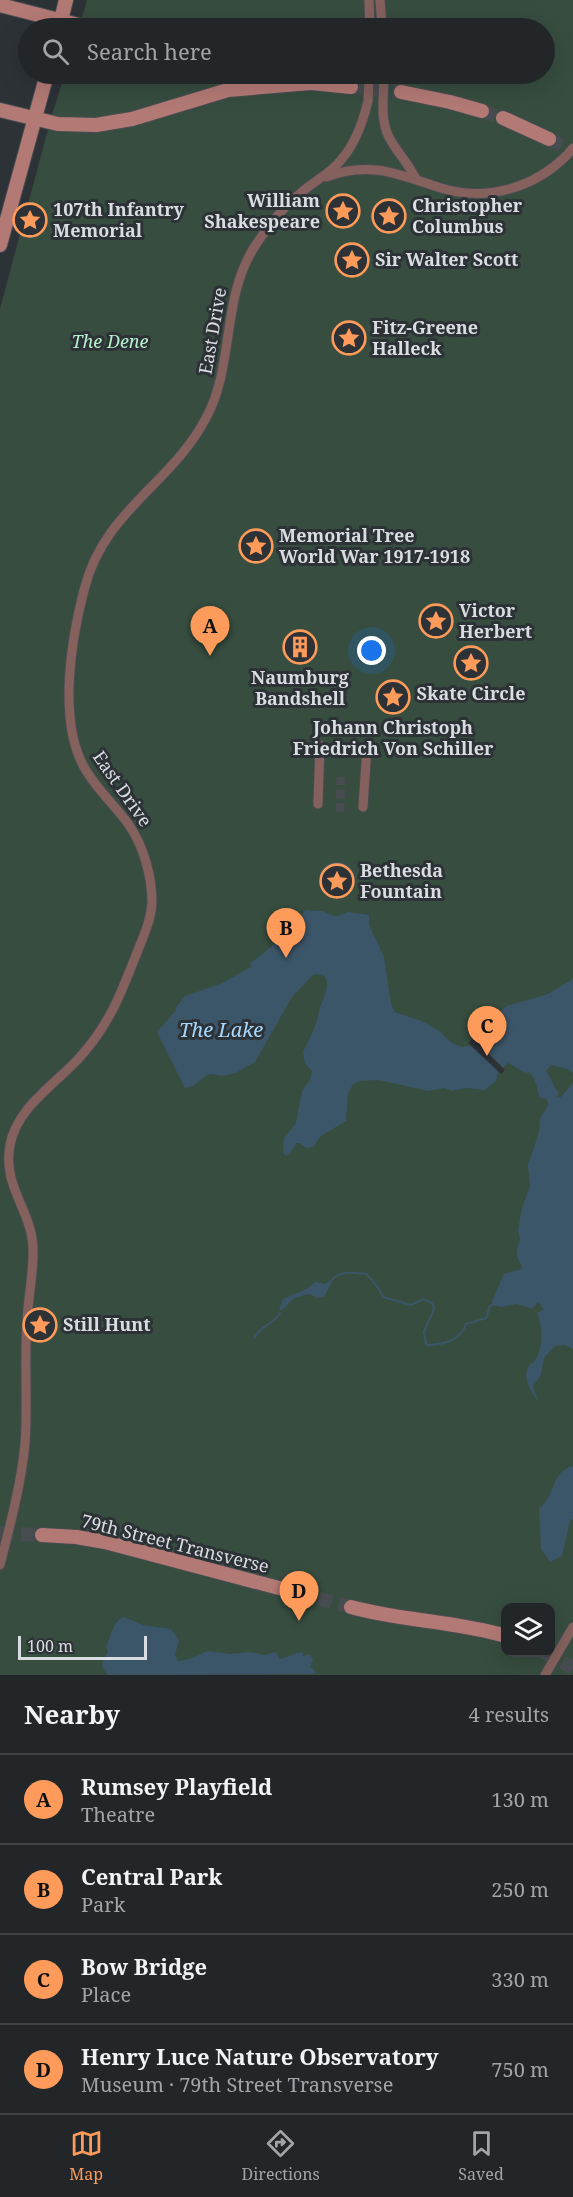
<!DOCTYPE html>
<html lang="en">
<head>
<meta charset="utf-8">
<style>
	body { margin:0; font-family:"Noto Serif",serif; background:#2e3235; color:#f1f3f6 }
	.controls { position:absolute; right:18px; bottom:18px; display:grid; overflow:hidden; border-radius:12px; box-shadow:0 6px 24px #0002 }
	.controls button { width:54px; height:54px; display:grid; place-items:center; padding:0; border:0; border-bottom:2px solid #3f4346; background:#222629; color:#f1f3f6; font:30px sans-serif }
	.scale { position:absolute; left:18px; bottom:15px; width:129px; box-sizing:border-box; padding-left:6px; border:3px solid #d9dce0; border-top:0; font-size:16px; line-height:21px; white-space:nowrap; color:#d9dce0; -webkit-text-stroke:4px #2d3237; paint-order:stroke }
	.you { position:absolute; left:372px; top:651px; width:21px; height:21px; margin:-15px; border:4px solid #fff; border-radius:50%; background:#1a73e8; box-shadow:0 0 0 9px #1a73e833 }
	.badge { display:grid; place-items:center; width:39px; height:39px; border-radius:50%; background:#ff9b5a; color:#111; font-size:20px; font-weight:700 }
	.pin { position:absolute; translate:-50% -50px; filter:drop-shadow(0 2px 3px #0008) }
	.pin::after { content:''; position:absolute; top:32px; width:21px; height:18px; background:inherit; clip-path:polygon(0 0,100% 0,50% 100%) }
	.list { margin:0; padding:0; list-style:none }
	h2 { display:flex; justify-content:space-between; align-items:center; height:78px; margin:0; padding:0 24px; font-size:26px }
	h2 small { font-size:20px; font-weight:400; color:#a2a5a8 }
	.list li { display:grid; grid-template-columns:39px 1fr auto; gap:18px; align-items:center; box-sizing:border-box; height:90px; padding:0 24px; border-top:2px solid #3f4346 }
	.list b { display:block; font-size:22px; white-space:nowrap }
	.list p { margin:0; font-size:20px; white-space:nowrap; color:#a2a5a8 }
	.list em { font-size:20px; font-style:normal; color:#a2a5a8 }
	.icon { flex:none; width:33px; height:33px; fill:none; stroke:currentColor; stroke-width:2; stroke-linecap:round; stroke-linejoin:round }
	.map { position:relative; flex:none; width:573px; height:1675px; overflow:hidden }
	.search { position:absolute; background:#222629; box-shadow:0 6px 24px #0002; left:18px; right:18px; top:18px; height:66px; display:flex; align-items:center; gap:15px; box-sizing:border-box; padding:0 21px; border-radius:33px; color:#a2a5a8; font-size:22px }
	.sheet { height:438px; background:#222629 }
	nav { display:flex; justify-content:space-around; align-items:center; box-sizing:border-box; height:84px; border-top:2px solid #3f4346; background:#222629; font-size:16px; color:#a2a5a8 }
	nav a { display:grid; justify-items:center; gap:3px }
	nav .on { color:#ff9b5a }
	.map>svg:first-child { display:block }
</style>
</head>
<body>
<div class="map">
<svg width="573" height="1675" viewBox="0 0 573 1675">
	<rect width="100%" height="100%" fill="#2d3237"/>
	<path fill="#364d3f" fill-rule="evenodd" d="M87,0H573V1675H0V309L51,118L65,74H544V28H79ZM506,1608H550V1652H506Z"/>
	<g fill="#3c5669">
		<circle cx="337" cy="880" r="18"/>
		<path d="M305,910L322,911L336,917L348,912L369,915V925L384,957L391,1004L395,1012L422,1021L439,1031L453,1044L462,1047L471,1045L490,1018L507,1006L548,994L573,979V1073L567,1069L551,1065L546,1071C551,1078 553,1086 559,1093L557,1097H561L573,1083V1349L565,1345L555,1346L544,1358L541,1375L533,1386L538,1400C530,1392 522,1376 529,1366C533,1361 533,1364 536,1359C543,1347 543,1325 537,1313L544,1309L538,1302L532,1309L517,1304L501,1307L493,1305L492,1301L504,1274L521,1269L522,1266L517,1257V1248L520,1240L518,1230L522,1208L530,1186L528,1165L539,1132L540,1119L548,1105L547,1100L539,1097C537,1088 536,1078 529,1072L525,1073L508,1063L498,1072L496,1081L485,1090L466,1088L452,1091L444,1088L429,1091L378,1080L359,1081L353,1084L348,1094L346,1121L321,1136L313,1147L306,1148L300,1143H296L290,1154L286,1156L283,1153L284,1138L296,1123L302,1091L310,1080L312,1071L305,1063L303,1052C307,1043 312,1035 315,1026C318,1020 318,1013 320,1007C324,997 337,971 313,975L292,997L255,1062L236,1073L221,1076L213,1074L207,1075L193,1086L185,1088L157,1032L176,1010L175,1009L185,996L220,984L251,967L250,963C262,956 300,922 305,910Z"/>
		<path d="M334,1278L324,1297L317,1298L310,1294L294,1298L282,1310H279L283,1299C295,1293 305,1292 315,1282L325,1284Z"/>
		<path d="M573,1466V1519L570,1521L562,1556L550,1562L541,1549L539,1508C557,1496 549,1473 573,1466Z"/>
		<path d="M124,1617L143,1625L171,1629L179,1640L175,1655L178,1661L193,1658L207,1651L230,1654L251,1652L265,1655L276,1652L280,1659L300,1652L303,1653V1656L309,1654L313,1659L310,1668H313L316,1674L108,1675C99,1666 102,1662 108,1652L106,1646C112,1637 111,1622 124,1617Z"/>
	</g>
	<path fill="#2d3237" d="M473,1038L505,1070L501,1074L468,1043Z"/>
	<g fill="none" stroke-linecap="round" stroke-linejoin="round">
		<g stroke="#3c5669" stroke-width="2">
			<path d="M332,1280C340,1270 354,1273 366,1274C372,1280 380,1289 383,1297L411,1305L423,1299L432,1303L434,1309L424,1332L426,1344L429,1345C445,1344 460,1341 466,1324L486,1318L490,1306L493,1305"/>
			<path d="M254,1338C262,1324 272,1326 280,1313"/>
		</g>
		<path stroke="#474c50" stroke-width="9" stroke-dasharray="9 4.5" stroke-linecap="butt" d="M340,812L341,777"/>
		<g stroke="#474c50" stroke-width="14" stroke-dasharray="14 7" stroke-linecap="butt">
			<path d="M351,87L401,92"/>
			<path d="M482,111L503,118"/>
			<path d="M549,139L573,151"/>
			<path d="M0,1533L42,1535"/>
			<path d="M298,1593L351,1607"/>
			<path d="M544,1652L573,1668"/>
		</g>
		<g stroke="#494d52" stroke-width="11">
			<g id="street">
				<path d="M369,0L370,28"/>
				<path d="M380,0L382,28"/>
				<path d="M383,101C381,143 399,146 416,179"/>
				<path d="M326,177C371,160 399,175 441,188C487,202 534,188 567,155"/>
				<path d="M318,804L320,745"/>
				<path d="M363,807L367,747"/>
				<path d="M0,1565C10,1525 21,1485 25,1444C28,1403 24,1362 27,1321C28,1297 34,1272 33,1248C32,1211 2,1186 10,1145C17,1107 55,1085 80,1057C110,1024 122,991 138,950C144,935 151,920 152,903C152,877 144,847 129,825C115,805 96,789 84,767C58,720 71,640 84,590C104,510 171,485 206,418C235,365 221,298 255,246C268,226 284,206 303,191C316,180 331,173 341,160C356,143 363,122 368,101"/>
				<path d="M545,1675L573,1627"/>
			</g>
		</g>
		<g stroke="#494d52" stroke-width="16">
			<g id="secondary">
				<path d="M0,5L90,28"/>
				<path d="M59,28L66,0"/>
				<path d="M232,74L271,78"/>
				<path d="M302,82L351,87"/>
				<path d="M401,92L450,102L482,111"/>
				<path d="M0,110L58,124L96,125L132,119L228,90L310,83"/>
				<path d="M503,118L549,139"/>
				<path d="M0,245L47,74"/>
				<path d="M42,1535L76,1537L105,1542L298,1593"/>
				<path d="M351,1607C402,1621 455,1621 506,1636"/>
			</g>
		</g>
		<use href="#street" stroke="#84615d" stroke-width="9"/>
		<use href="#secondary" stroke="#b37a75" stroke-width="14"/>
		<g stroke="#494d52" stroke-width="11" stroke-linecap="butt">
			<g id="street-bridge">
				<path d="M368,101L369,78"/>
				<path d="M383,101L384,78"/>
				<path d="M567,155L573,148"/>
			</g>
		</g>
		<use href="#street-bridge" stroke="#84615d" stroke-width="9"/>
	</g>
	<defs>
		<g id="sight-ring" transform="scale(1.725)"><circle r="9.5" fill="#2d3237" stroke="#ff9b5a" stroke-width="1.5"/><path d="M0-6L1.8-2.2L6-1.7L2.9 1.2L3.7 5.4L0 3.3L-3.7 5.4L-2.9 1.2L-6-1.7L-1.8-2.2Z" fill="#ff9b5a"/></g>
		<g id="building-ring" transform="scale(1.725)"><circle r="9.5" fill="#2d3237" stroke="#ff9b5a" stroke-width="1.5"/><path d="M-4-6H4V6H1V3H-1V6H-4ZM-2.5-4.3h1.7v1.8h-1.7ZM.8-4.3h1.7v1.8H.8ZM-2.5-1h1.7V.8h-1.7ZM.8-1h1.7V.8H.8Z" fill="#ff9b5a"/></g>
	</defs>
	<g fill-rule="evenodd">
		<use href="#sight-ring" x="343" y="211"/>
		<use href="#sight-ring" x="389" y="216"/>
		<use href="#sight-ring" x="30" y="220"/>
		<use href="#sight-ring" x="352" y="260"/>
		<use href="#sight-ring" x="349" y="338"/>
		<use href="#sight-ring" x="256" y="546"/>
		<use href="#sight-ring" x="436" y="621"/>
		<use href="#building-ring" x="300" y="647"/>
		<use href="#sight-ring" x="471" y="663"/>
		<use href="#sight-ring" x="393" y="697"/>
		<use href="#sight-ring" x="337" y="881"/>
		<use href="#sight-ring" x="40" y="1325"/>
	</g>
	<g text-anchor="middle" stroke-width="6" stroke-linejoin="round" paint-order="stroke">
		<g font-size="18" font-weight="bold" fill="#d9dce0" stroke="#2d3237" text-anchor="start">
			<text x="320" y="207" text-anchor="end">William<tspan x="320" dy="21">Shakespeare</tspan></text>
			<text x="412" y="212">Christopher<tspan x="412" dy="21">Columbus</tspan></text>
			<text x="53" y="216">107th Infantry<tspan x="53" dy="21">Memorial</tspan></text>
			<text x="375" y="266">Sir Walter Scott</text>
			<text x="372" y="334">Fitz-Greene<tspan x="372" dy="21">Halleck</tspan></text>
			<text x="279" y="542">Memorial Tree<tspan x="279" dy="21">World War 1917-1918</tspan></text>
			<text x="459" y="617">Victor<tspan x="459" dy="21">Herbert</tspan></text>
			<text x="300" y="684" text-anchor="middle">Naumburg<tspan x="300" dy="21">Bandshell</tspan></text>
			<text x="471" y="700" text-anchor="middle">Skate Circle</text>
			<text x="393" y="734" text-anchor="middle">Johann Christoph<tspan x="393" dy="21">Friedrich Von Schiller</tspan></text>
			<text x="360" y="877">Bethesda<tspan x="360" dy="21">Fountain</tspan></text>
			<text x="63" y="1331">Still Hunt</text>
		</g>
		<g font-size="18" fill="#d9dce0" stroke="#2d3237">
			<text transform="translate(213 331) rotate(-80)" y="6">East Drive</text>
			<text transform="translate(122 789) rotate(55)" y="6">East Drive</text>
			<text transform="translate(175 1544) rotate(14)" y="6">79th Street Transverse</text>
		</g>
		<g font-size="18" font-style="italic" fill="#b6efcc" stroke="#2d3237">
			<text x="110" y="348">The Dene</text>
		</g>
		<g font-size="20" font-style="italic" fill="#a6d8ff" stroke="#2d3237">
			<text x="221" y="1037">The Lake</text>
		</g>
	</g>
</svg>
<div class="controls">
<button><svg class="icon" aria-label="layers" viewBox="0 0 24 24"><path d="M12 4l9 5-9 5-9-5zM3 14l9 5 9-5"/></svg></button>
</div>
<div class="scale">100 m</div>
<div class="you"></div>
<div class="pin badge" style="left:210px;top:656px">A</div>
<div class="pin badge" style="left:286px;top:958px">B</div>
<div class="pin badge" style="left:487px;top:1056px">C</div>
<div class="pin badge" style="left:299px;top:1621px">D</div>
<div class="search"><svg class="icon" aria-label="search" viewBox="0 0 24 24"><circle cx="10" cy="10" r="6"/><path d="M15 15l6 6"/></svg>Search here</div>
</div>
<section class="sheet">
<h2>Nearby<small>4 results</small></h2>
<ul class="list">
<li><span class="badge">A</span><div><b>Rumsey Playfield</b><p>Theatre</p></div><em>130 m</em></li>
<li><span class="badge">B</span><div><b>Central Park</b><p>Park</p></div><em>250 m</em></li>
<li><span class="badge">C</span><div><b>Bow Bridge</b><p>Place</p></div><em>330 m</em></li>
<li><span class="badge">D</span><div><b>Henry Luce Nature Observatory</b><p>Museum · 79th Street Transverse</p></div><em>750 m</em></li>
</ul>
</section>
<nav>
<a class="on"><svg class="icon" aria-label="map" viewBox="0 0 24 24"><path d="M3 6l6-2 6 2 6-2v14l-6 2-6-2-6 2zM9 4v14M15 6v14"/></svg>Map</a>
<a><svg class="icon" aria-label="directions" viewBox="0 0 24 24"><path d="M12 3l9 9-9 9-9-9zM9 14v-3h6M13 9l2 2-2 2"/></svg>Directions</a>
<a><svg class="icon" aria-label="saved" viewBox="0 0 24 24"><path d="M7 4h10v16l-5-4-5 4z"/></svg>Saved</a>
</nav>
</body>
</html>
